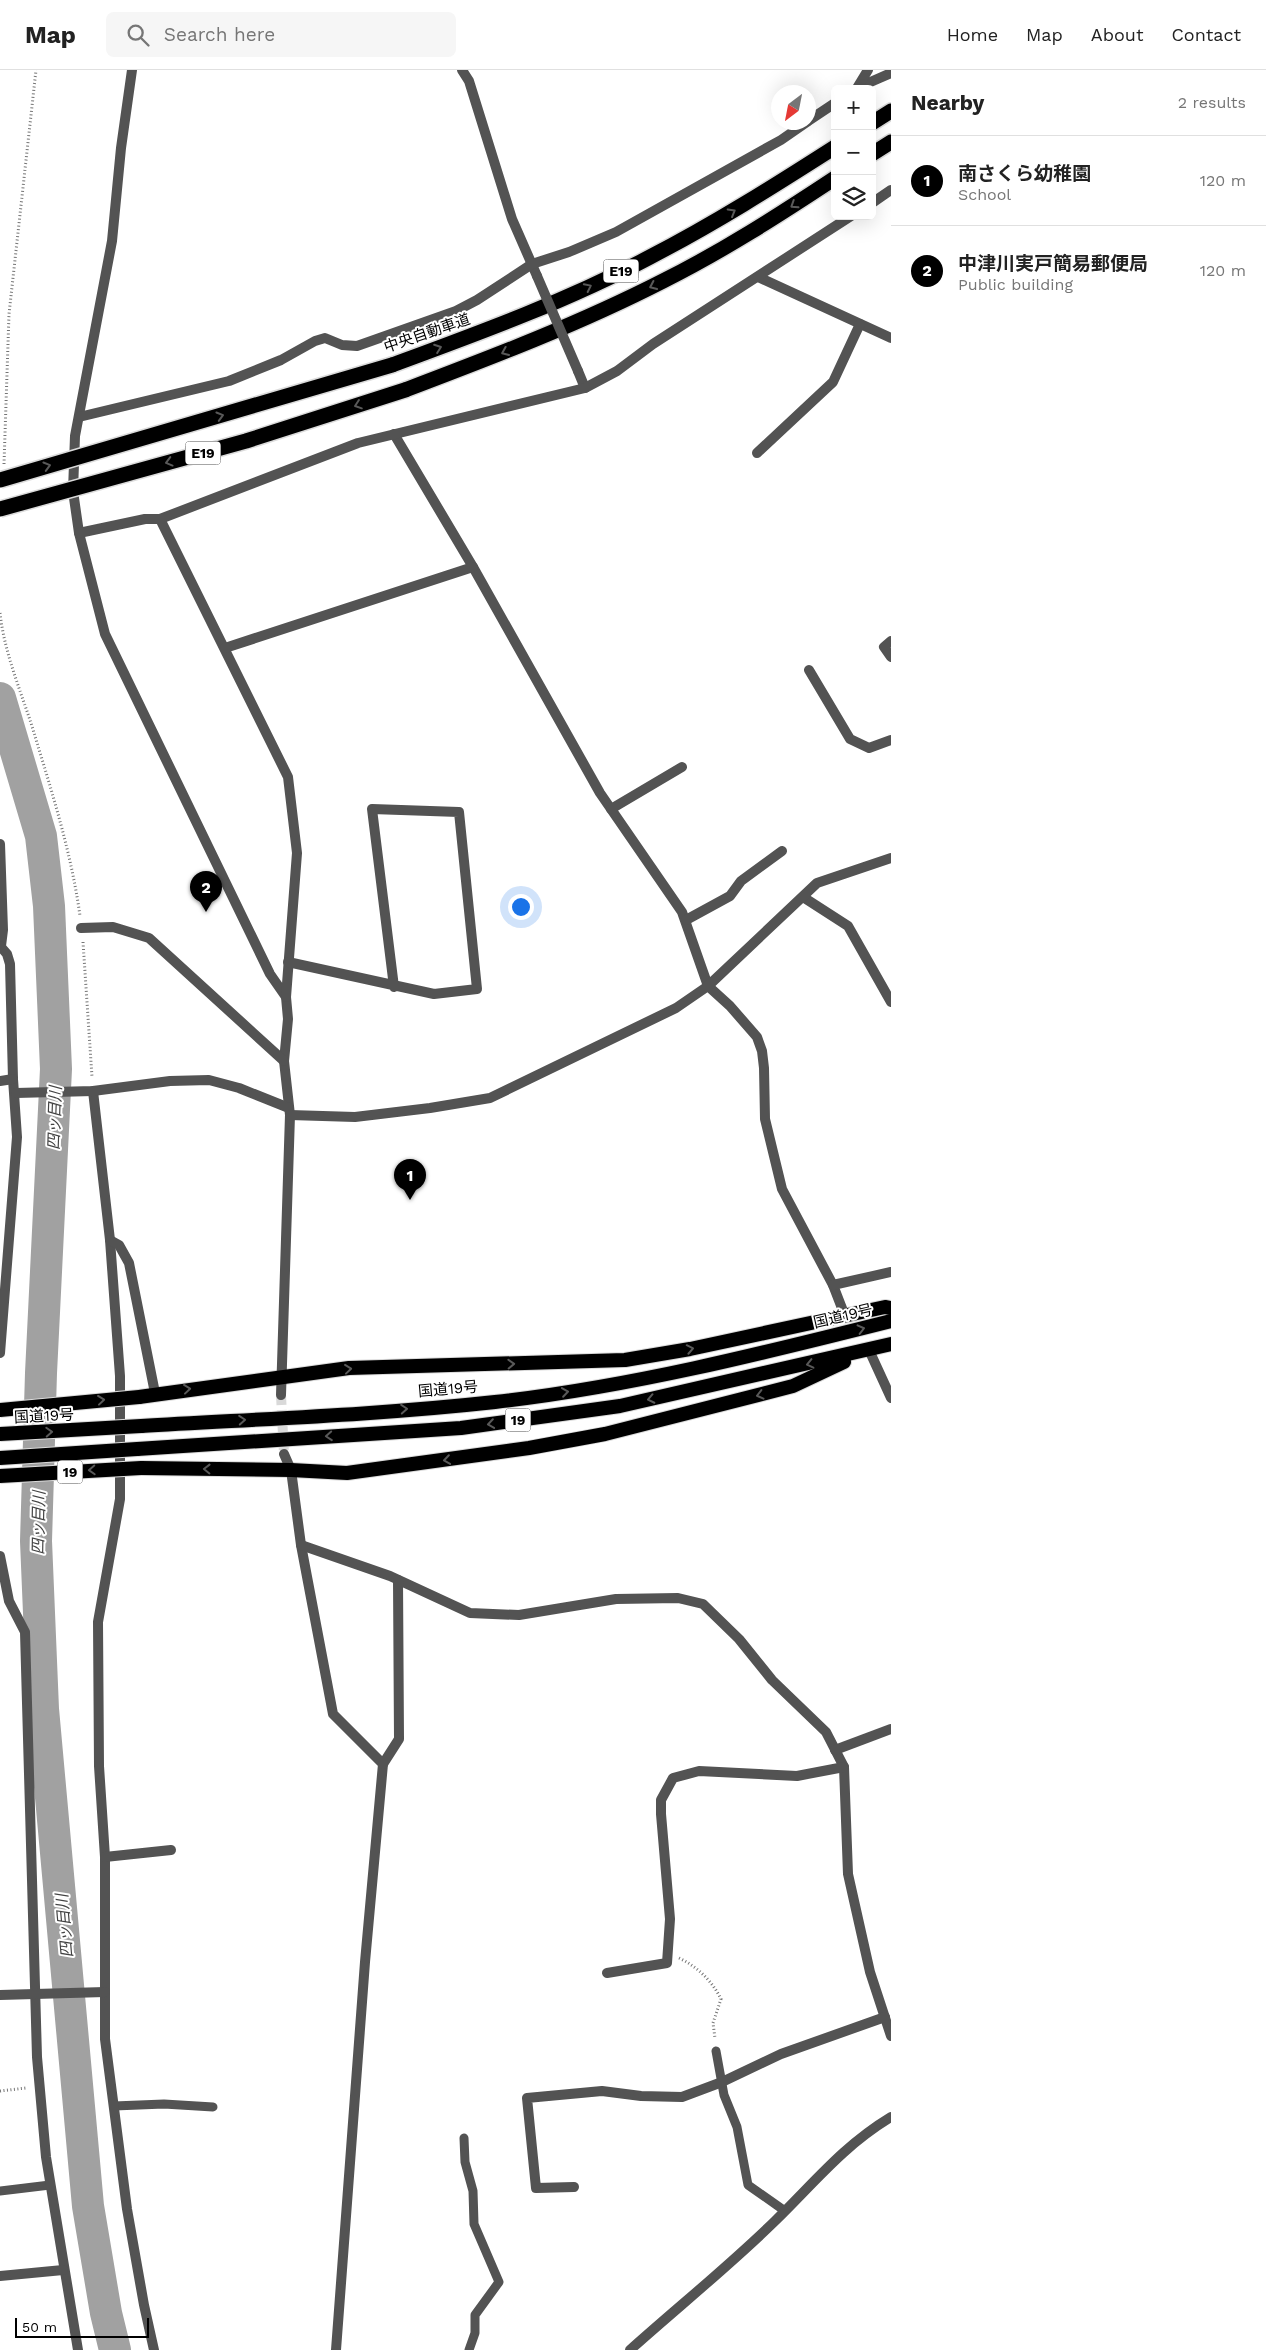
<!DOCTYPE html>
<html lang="en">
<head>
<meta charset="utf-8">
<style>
	body { margin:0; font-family:"Work Sans","Noto Sans JP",sans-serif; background:#f6f6f6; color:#222 }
	.controls { position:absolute; right:15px; top:15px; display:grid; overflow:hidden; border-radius:8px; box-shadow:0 5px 20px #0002 }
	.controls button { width:45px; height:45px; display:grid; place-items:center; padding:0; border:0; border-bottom:1px solid #e0e0e0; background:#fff; color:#222; font:25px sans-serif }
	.compass { position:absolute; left:771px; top:15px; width:45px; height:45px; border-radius:50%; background:#fff; box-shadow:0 5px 20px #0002; rotate:212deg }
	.scale { position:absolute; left:15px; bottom:12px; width:134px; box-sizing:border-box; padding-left:5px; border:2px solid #000; border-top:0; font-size:14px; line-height:18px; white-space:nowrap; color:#000; -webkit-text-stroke:4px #fff; paint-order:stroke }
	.you { position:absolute; left:520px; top:836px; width:18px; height:18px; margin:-12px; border:4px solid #fff; border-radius:50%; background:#1a73e8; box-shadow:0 0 0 8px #1a73e833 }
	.badge { display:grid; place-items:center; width:32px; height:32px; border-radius:50%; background:#000; color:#fff; font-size:16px; font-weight:700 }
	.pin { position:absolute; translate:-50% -41px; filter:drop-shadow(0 1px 2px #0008) }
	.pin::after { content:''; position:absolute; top:26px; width:18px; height:15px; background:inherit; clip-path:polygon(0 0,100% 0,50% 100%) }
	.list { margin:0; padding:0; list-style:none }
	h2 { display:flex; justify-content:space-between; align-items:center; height:65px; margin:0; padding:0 20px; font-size:21px }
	h2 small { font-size:16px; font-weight:400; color:#767676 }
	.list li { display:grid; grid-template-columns:32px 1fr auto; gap:15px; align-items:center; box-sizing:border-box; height:90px; padding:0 20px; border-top:1px solid #e0e0e0 }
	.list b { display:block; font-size:19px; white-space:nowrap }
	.list p { margin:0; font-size:16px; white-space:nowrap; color:#767676 }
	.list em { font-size:16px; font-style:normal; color:#767676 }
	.icon { flex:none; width:28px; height:28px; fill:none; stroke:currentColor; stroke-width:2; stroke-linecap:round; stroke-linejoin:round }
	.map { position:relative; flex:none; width:891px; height:2280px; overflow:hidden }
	header { display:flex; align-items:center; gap:30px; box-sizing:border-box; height:70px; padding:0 25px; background:#fff; border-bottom:1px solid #e0e0e0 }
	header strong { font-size:24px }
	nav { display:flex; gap:28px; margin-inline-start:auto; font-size:18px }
	.search { width:350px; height:45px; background:#f6f6f6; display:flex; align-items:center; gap:12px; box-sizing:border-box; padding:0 18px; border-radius:8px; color:#767676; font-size:19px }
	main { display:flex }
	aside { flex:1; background:#fff }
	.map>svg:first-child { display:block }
</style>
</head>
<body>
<header>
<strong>Map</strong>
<div class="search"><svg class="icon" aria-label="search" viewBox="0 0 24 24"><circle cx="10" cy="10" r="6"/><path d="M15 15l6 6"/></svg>Search here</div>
<nav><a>Home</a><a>Map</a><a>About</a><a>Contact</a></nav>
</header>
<main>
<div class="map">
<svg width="891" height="2280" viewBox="0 0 891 2280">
	<rect width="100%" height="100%" fill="#fff"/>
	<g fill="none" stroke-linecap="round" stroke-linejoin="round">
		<path stroke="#a1a1a1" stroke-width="32" d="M0,628L41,766L49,836L56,999L41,1303L36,1471L43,1639L88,2136L106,2243L115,2280"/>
		<path stroke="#d9d9d9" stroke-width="10" stroke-dasharray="10 5" stroke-linecap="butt" d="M281,1325L284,1384"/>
		<g stroke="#dbdbdb" stroke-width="16">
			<g id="trunk">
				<path d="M139,1327L349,1298L625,1290L690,1279L885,1237L891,1238"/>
				<path d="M141,1356C258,1349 377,1345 495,1332C629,1317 760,1284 891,1251"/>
				<path d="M137,1379L461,1358L620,1336L891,1274"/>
				<path d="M141,1398L291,1400L347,1403L529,1378L605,1364L793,1316L844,1292"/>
			</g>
		</g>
		<g stroke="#dbdbdb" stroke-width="18">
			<g id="motorway">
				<path d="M872,53L891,41"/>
				<path d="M872,84L891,72"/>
				<path d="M392,295C479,263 567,231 650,187C714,154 774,116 835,77"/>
				<path d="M405,320C492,287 579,254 663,211C723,181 779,145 835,108"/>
			</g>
		</g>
		<g stroke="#757575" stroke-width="3" stroke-dasharray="1 2.5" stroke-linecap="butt">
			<path d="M4,394L9,244L36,0"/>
			<path d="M0,543C4,580 19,617 31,653C50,716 71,780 80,846"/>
			<path d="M83,872L92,1007"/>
			<path d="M679,1888C698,1897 712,1911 721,1929L713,1953L715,1968"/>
			<path d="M0,2021L26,2018"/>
		</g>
		<g stroke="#535353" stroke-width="9">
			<path d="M716,1981L724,2025L737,2057L748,2115L785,2141"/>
			<path d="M114,2036L164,2034L213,2037"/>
			<path d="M464,2068L465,2092L473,2121L474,2154L499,2212L475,2245V2263L469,2280"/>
			<path d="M0,2121L50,2115"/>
		</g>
		<g stroke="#535353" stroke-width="10">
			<path d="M132,0L121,78L112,171L75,366L73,421L79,463L105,564L270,904L286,927L288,949L284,991L290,1045L281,1325"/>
			<path d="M462,0L469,11L512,149L537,206"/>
			<path d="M859,17L891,3"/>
			<path d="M857,18L868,0"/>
			<path d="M808,51L835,33"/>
			<path d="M872,133L891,120"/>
			<path d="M758,207L891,268"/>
			<path d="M578,301L585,318"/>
			<path d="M79,347L229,311L281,290L315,271L325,268L342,275L357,276L456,241L477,230L532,194L569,182L616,162L781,70L807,52"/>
			<path d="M394,364L473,497L600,723L682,842L708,916L730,936L757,967L762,981L764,998L765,1049L782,1119L833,1215L845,1246"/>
			<path d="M757,383L833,312L860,254"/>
			<path d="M160,449L288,707L297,783L286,927"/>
			<path d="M79,463L145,449H160L358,373L585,318L617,301L653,274L851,146"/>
			<path d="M891,571L884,577L891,587"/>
			<path d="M225,578L473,497"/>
			<path d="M809,600L850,669L869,678L891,670"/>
			<path d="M611,739L682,697"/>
			<path d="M0,774L3,860L1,876"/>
			<path d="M803,827L848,856L891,932"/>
			<path d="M686,850L730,826L741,811L782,781"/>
			<path d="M81,858L113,857L149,868L284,991"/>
			<path d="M0,876L7,884L10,894L13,1009L17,1067L0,1283"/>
			<path d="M288,892L434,924L477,919L459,742L372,739L394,917"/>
			<path d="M0,1011L13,1009"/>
			<path d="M93,1021L110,1170L120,1306V1429L98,1552L99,1696L105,1787V1969L127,2139L144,2235L154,2280"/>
			<path d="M16,1023L93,1021L170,1011L209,1010L239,1018L289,1038"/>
			<path d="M290,1045L355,1047L430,1038L490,1028L676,938L708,916L817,813L891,788"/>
			<path d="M110,1170L119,1175L129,1193L155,1323"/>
			<path d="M833,1215L891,1202"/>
			<path d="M869,1280L891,1328"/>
			<path d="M284,1384L291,1400L301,1475L333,1644L383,1694L365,1892L336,2280"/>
			<path d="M301,1475L390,1506L470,1543L519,1545L616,1529L678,1528L703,1534L739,1569L772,1610L826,1662L844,1697L848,1804L870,1902L891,1966"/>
			<path d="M0,1486L9,1531L25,1562L37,1987L46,2087L78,2280"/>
			<path d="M835,1680L891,1659"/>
			<path d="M383,1694L399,1669L398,1510"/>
			<path d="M105,1787L171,1780"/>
			<path d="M607,1903L667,1893L670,1849L661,1744V1730L673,1708L699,1701L797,1706L844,1697"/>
			<path d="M0,1925L105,1922"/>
			<path d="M574,2117L536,2118L527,2028L602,2021L641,2026L682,2027L722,2012L781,1984L885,1947"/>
			<path d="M0,2206L63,2200"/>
			<path d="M630,2280C678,2237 729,2196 775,2151C814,2113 843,2076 891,2047"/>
		</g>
		<use href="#trunk" stroke="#000" stroke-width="14"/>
		<use href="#motorway" stroke="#000" stroke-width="15"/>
		<g stroke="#dbdbdb" stroke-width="16" stroke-linecap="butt">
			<g id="trunk-bridge">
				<path d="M0,1340L139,1327"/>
				<path d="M0,1364L141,1356"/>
				<path d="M0,1388L137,1379"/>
				<path d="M0,1406L141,1398"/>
			</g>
		</g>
		<g stroke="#dbdbdb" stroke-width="18" stroke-linecap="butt">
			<g id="motorway-bridge">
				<path d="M0,410L392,295"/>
				<path d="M0,439L246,371L405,320"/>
			</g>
		</g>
		<path stroke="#535353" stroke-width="10" d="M537,206L578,301"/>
		<use href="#trunk-bridge" stroke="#000" stroke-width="14"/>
		<use href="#motorway-bridge" stroke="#000" stroke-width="15"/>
	</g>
	<defs><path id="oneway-chevron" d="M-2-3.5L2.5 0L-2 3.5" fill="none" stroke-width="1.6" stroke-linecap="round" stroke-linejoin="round" transform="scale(1.25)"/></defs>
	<g stroke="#595959">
		<use href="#oneway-chevron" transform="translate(794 135) rotate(147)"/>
		<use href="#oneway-chevron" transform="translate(732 142) rotate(-30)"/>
		<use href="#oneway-chevron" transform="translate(653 216) rotate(155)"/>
		<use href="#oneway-chevron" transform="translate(588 217) rotate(-26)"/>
		<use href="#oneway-chevron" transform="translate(438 278) rotate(-20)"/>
		<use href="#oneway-chevron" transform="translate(505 282) rotate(157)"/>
		<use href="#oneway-chevron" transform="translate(358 335) rotate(161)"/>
		<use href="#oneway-chevron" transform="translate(220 346) rotate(-16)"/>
		<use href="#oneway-chevron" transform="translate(169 392) rotate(165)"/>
		<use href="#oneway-chevron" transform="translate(47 396) rotate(-16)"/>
		<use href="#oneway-chevron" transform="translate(861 1259) rotate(-14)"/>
		<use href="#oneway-chevron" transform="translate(690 1279) rotate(-11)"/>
		<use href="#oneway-chevron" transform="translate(511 1294) rotate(-2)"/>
		<use href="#oneway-chevron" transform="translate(810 1294) rotate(167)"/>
		<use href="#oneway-chevron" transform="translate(348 1299) rotate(-6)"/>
		<use href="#oneway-chevron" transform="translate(187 1319) rotate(-6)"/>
		<use href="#oneway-chevron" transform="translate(565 1322) rotate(-8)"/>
		<use href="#oneway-chevron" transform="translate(760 1325) rotate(166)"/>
		<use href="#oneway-chevron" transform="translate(651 1329) rotate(168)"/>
		<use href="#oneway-chevron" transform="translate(101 1330) rotate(-6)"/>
		<use href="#oneway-chevron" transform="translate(404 1339) rotate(-4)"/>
		<use href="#oneway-chevron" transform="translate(242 1350) rotate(-4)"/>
		<use href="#oneway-chevron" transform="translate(491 1354) rotate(172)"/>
		<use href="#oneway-chevron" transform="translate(49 1362) rotate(-3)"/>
		<use href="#oneway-chevron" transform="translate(329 1366) rotate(176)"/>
		<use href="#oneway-chevron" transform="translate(447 1390) rotate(172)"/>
		<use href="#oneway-chevron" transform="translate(207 1399) rotate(-179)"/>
		<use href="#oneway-chevron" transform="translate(92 1400) rotate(177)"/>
	</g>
	<g text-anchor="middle" stroke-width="4" stroke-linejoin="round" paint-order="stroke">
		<g fill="#fff" stroke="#4c4c4c" stroke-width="1">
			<rect x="603.5" y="189.5" width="35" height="23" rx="4"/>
			<rect x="185.5" y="371.5" width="35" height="23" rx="4"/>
			<rect x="505.5" y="1338.5" width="25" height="23" rx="4"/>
			<rect x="57.5" y="1390.5" width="25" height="23" rx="4"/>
		</g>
		<g font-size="14" font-weight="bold" fill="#000">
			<text x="621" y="206">E19</text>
			<text x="203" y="388">E19</text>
			<text x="518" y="1355">19</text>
			<text x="70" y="1407">19</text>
		</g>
		<g font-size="15" fill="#000" stroke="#fff">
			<text transform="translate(427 263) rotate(-19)" y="5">中央自動車道</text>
			<text transform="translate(843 1246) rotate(-13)" y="5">国道19号</text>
			<text transform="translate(448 1319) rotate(-5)" y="5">国道19号</text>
			<text transform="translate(44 1346) rotate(-3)" y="5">国道19号</text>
		</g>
		<g font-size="16" font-style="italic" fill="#424242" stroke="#fff">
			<text transform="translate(54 1048) rotate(-88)" y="6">四ッ目川</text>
			<text transform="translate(38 1453) rotate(-89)" y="6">四ッ目川</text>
			<text transform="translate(64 1856) rotate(-95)" y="6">四ッ目川</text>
		</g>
	</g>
</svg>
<div class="controls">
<button>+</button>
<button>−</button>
<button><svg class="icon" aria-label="layers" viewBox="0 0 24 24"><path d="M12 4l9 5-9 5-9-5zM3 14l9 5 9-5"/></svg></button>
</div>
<svg class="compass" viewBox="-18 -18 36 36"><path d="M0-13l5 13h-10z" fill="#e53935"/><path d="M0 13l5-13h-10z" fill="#767676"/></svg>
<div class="scale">50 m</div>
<div class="you"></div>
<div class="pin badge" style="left:410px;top:1130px">1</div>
<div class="pin badge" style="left:206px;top:842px">2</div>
</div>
<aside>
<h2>Nearby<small>2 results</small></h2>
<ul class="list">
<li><span class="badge">1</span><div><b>南さくら幼稚園</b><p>School</p></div><em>120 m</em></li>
<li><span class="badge">2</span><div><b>中津川実戸簡易郵便局</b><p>Public building</p></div><em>120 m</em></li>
</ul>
</aside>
</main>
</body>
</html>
